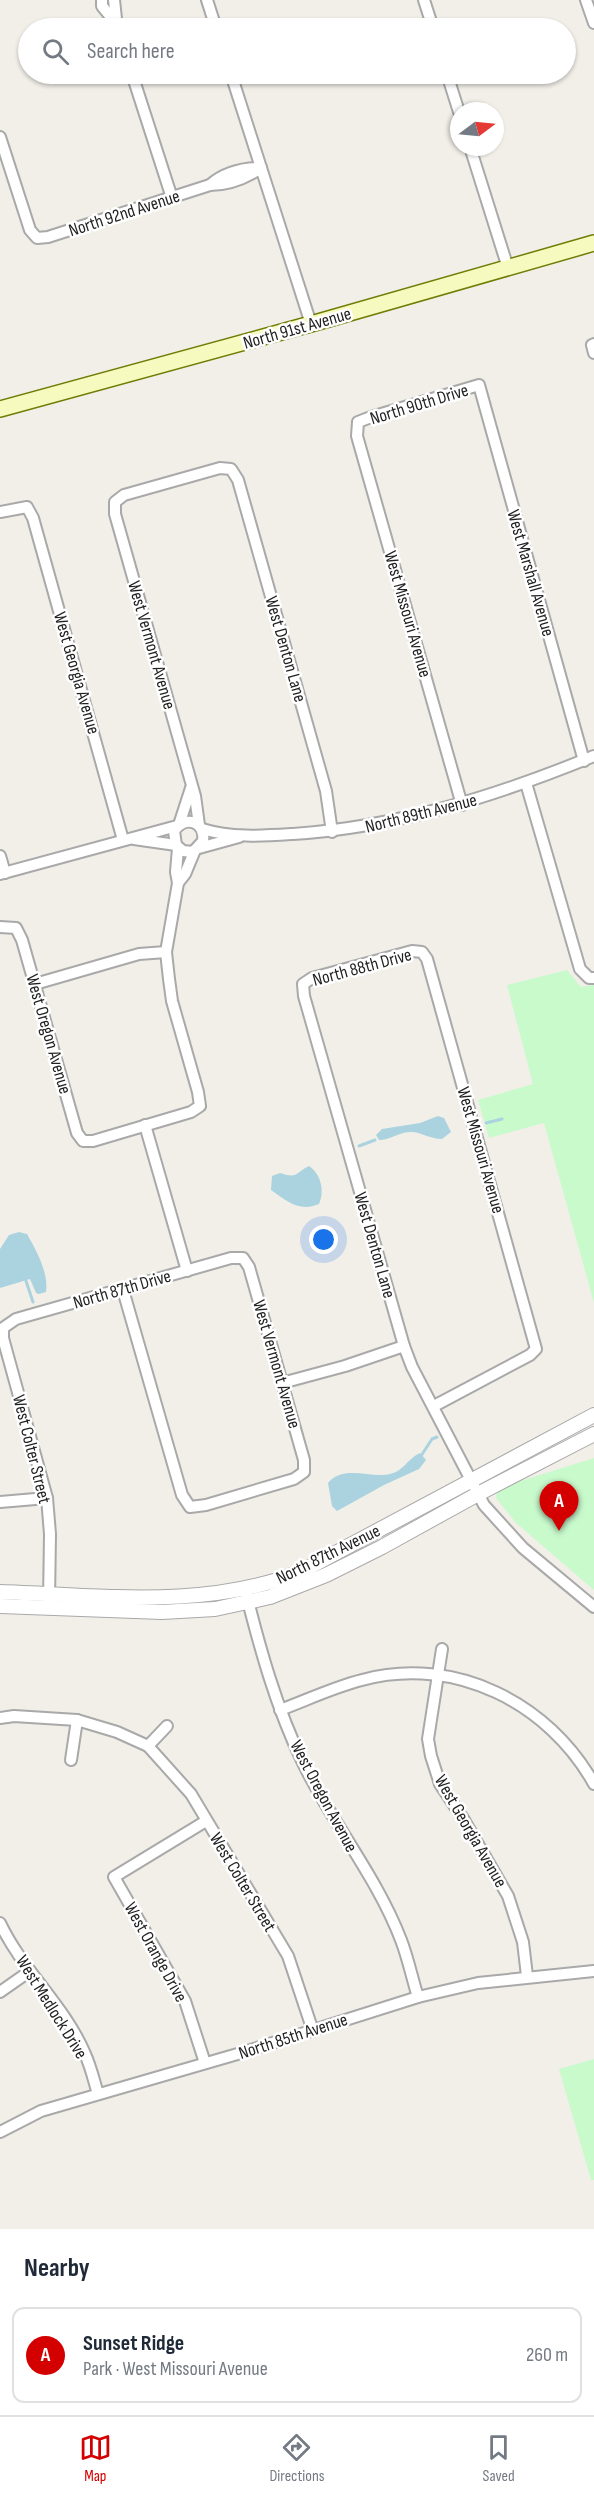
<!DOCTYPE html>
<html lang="en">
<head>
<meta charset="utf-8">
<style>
	body { margin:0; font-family:"Sofia Sans Condensed",sans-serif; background:#f6f6f7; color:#1f2937 }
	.compass { position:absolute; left:450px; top:102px; width:54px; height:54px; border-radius:50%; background:#fff; box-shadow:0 2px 4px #0004; rotate:74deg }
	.you { position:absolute; left:324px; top:1240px; width:21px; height:21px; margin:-15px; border:4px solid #fff; border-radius:50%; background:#1a73e8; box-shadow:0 0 0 9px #1a73e833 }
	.badge { display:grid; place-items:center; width:39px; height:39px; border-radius:50%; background:#d40000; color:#fff; font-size:20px; font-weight:700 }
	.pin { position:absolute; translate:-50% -50px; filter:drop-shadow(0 2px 3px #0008) }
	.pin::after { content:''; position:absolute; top:32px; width:21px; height:18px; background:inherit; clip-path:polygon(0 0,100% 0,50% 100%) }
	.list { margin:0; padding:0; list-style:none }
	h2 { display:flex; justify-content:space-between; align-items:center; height:78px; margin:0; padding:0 24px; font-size:26px }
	h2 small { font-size:20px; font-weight:400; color:#747a83 }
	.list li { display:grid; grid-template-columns:39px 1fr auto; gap:18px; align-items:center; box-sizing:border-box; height:96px; margin:0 12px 12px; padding:0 12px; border:2px solid #e0e1e3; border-radius:12px }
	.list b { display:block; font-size:22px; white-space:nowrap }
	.list p { margin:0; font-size:20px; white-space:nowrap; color:#747a83 }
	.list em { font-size:20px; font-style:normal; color:#747a83 }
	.icon { flex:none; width:33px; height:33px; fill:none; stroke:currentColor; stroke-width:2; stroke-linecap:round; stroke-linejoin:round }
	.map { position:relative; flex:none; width:594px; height:2229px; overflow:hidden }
	.search { position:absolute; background:#fff; box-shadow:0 2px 4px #0004; left:18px; right:18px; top:18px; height:66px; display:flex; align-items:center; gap:15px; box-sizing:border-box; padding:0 21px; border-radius:33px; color:#747a83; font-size:22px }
	.sheet { height:186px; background:#fff }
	nav { display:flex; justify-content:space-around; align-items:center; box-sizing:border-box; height:84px; border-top:2px solid #e0e1e3; background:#fff; font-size:16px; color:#747a83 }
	nav a { display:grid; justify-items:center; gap:3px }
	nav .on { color:#d40000 }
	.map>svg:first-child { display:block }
</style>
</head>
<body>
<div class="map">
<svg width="594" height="2229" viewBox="0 0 594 2229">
	<rect width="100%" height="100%" fill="#f2efe9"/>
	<g fill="#c8facc">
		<path d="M567,970L581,987L594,985V1303L544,1123L489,1138L478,1100L533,1084L507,985Z"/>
		<path d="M594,1458V1590L516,1523L496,1498L498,1488Z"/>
		<path d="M594,2059V2180H591L559,2069Z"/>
	</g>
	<g fill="#aad3df">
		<path d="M438,1116L444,1118L451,1132L442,1139C431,1139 422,1133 413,1132C400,1131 391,1140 379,1140L376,1135L382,1129L420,1123Z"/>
		<path d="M309,1166C321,1174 325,1191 319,1204C299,1212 288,1202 271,1190L272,1176L280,1173C298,1179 295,1173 309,1166Z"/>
		<path d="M19,1232L27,1234C36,1250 49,1273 46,1292L39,1294L36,1293L30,1279L0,1288V1249L9,1235Z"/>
		<path d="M420,1453L426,1460L419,1469L384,1485L337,1511L332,1506L328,1483C344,1464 371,1479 390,1474C404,1471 407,1459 420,1453Z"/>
	</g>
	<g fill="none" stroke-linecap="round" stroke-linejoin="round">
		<g stroke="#aad3df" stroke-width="3">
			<path d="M486,1123L502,1119"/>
			<path d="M359,1146L375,1140"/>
			<path d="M26,1281L33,1302"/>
			<path d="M421,1456L432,1439L437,1437"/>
		</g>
		<g stroke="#a9a9a9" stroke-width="14">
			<g id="minor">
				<path d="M102,0V6L115,22"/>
				<path d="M114,0L117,28"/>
				<path d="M207,0L216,28"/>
				<path d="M424,0L433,28"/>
				<path d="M586,0L594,23"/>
				<path d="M132,74L172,198"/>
				<path d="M231,74L311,324"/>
				<path d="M447,74L459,112"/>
				<path d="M0,137L30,230L37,238L48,237L210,185C229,185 246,178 261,168"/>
				<path d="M470,147L508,268"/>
				<path d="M210,185C225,172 242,168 261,168"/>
				<path d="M594,344L592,345L594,353"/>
				<path d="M0,512L27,507L33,518L123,840"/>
				<path d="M526,783L580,969L589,978H594"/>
				<path d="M462,805L357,436L358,422L371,417L479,385L584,761"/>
				<path d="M179,825L191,788"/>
				<path d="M199,825L195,796L115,514V502L124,495L220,468L231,469L238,480L326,791L332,832"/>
				<path d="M202,829C232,838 261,836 293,834C398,827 496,796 594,756"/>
				<path d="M134,839L176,845L183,851L193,852L203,841C206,822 185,814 174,831L176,845"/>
				<path d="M178,848L176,872L178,883"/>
				<path d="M199,848L239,837"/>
				<path d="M0,856L5,873"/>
				<path d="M0,874L177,826"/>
				<path d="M0,927L16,928L22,940L77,1133L83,1141H93L191,1112L200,1106L198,1092L172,1001L169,979L166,952L178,883L185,874L195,850"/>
				<path d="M35,984L139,954L166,952"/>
				<path d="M145,1125L187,1271"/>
				<path d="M282,1383L345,1366L404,1346"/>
				<path d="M434,1406L530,1355L536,1349L427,959L422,952L412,951L312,978L303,984L304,996L404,1346L412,1367L484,1505L523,1548L594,1607"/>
				<path d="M0,1502L47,1498"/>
				<path d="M245,1589C260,1649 276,1707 303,1763C332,1823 377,1877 401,1940C408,1958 412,1978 418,1997"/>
				<path d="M49,1601L50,1534L47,1498L3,1338V1328L16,1319L231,1258H243L249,1267L304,1460V1472L294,1479L206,1505L190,1507L182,1495L123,1290"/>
				<path d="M442,1649L428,1739L431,1756L440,1784L464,1820L508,1896L523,1942L527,1976"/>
				<path d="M280,1710C307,1700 334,1687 362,1680C455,1655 549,1703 594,1784"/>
				<path d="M0,1718L14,1716L77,1720L117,1732L148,1746L191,1794L288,1956L313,2031"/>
				<path d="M148,1746L167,1726"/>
				<path d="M71,1760L77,1720"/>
				<path d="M0,1923C22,1970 65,2006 85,2054C91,2067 94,2081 98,2094"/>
				<path d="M0,1992L30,1971"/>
				<path d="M205,2063L185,2001L114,1877L206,1821"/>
				<path d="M0,2132L41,2111L241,2053L418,1997L478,1983L594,1971"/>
			</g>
		</g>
		<g stroke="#a9a9a9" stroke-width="16">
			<g id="tertiary">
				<path d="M0,1592C99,1595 205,1610 300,1572L594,1415"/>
				<path d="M0,1606L162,1612L215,1609L270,1597L326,1575L382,1547L478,1494L594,1434"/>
			</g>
		</g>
		<g stroke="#707d05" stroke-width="18">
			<path id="secondary" d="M0,409L318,322L594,243"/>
		</g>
		<use href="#minor" stroke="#fff" stroke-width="10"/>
		<use href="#tertiary" stroke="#fff" stroke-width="14"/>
		<use href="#secondary" stroke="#f7fabf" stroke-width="15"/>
	</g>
	<g text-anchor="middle" stroke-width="5" stroke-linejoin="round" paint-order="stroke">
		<g font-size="18" fill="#222" stroke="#fff">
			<text transform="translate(124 213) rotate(-18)" y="6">North 92nd Avenue</text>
			<text transform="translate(297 328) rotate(-16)" y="6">North 91st Avenue</text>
			<text transform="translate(419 404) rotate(-17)" y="6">North 90th Drive</text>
			<text transform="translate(531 573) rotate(74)" y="6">West Marshall Avenue</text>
			<text transform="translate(408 614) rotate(74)" y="6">West Missouri Avenue</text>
			<text transform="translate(152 645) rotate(74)" y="6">West Vermont Avenue</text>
			<text transform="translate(286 649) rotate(74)" y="6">West Denton Lane</text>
			<text transform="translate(77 673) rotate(74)" y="6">West Georgia Avenue</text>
			<text transform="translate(421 813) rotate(-14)" y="6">North 89th Avenue</text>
			<text transform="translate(362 967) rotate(-15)" y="6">North 88th Drive</text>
			<text transform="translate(49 1034) rotate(74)" y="6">West Oregon Avenue</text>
			<text transform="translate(481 1150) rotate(74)" y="6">West Missouri Avenue</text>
			<text transform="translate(375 1245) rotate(74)" y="6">West Denton Lane</text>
			<text transform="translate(122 1289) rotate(-16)" y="6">North 87th Drive</text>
			<text transform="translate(277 1364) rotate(74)" y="6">West Vermont Avenue</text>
			<text transform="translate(32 1449) rotate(76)" y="6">West Colter Street</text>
			<text transform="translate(328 1554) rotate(-26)" y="6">North 87th Avenue</text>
			<text transform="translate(324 1796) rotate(62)" y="6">West Oregon Avenue</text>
			<text transform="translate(471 1831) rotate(60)" y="6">West Georgia Avenue</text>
			<text transform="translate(243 1882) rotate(59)" y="6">West Colter Street</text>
			<text transform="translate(156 1952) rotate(61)" y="6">West Orange Drive</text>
			<text transform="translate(52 2007) rotate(58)" y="6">West Medlock Drive</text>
			<text transform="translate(293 2036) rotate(-18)" y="6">North 85th Avenue</text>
		</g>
	</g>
</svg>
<svg class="compass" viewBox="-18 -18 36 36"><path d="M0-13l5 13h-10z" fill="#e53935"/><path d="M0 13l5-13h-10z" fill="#747a83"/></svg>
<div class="you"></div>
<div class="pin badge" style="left:559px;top:1531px">A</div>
<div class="search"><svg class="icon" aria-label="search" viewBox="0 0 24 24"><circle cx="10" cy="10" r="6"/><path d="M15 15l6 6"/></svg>Search here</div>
</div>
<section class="sheet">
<h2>Nearby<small></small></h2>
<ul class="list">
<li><span class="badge">A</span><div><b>Sunset Ridge</b><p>Park · West Missouri Avenue</p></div><em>260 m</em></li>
</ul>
</section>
<nav>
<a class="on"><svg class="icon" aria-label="map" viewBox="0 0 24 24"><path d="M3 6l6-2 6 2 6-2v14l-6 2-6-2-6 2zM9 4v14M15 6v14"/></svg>Map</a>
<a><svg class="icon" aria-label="directions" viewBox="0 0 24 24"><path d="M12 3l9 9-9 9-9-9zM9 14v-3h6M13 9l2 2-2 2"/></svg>Directions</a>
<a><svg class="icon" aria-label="saved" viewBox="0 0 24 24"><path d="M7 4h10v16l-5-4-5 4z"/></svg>Saved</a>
</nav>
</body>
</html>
